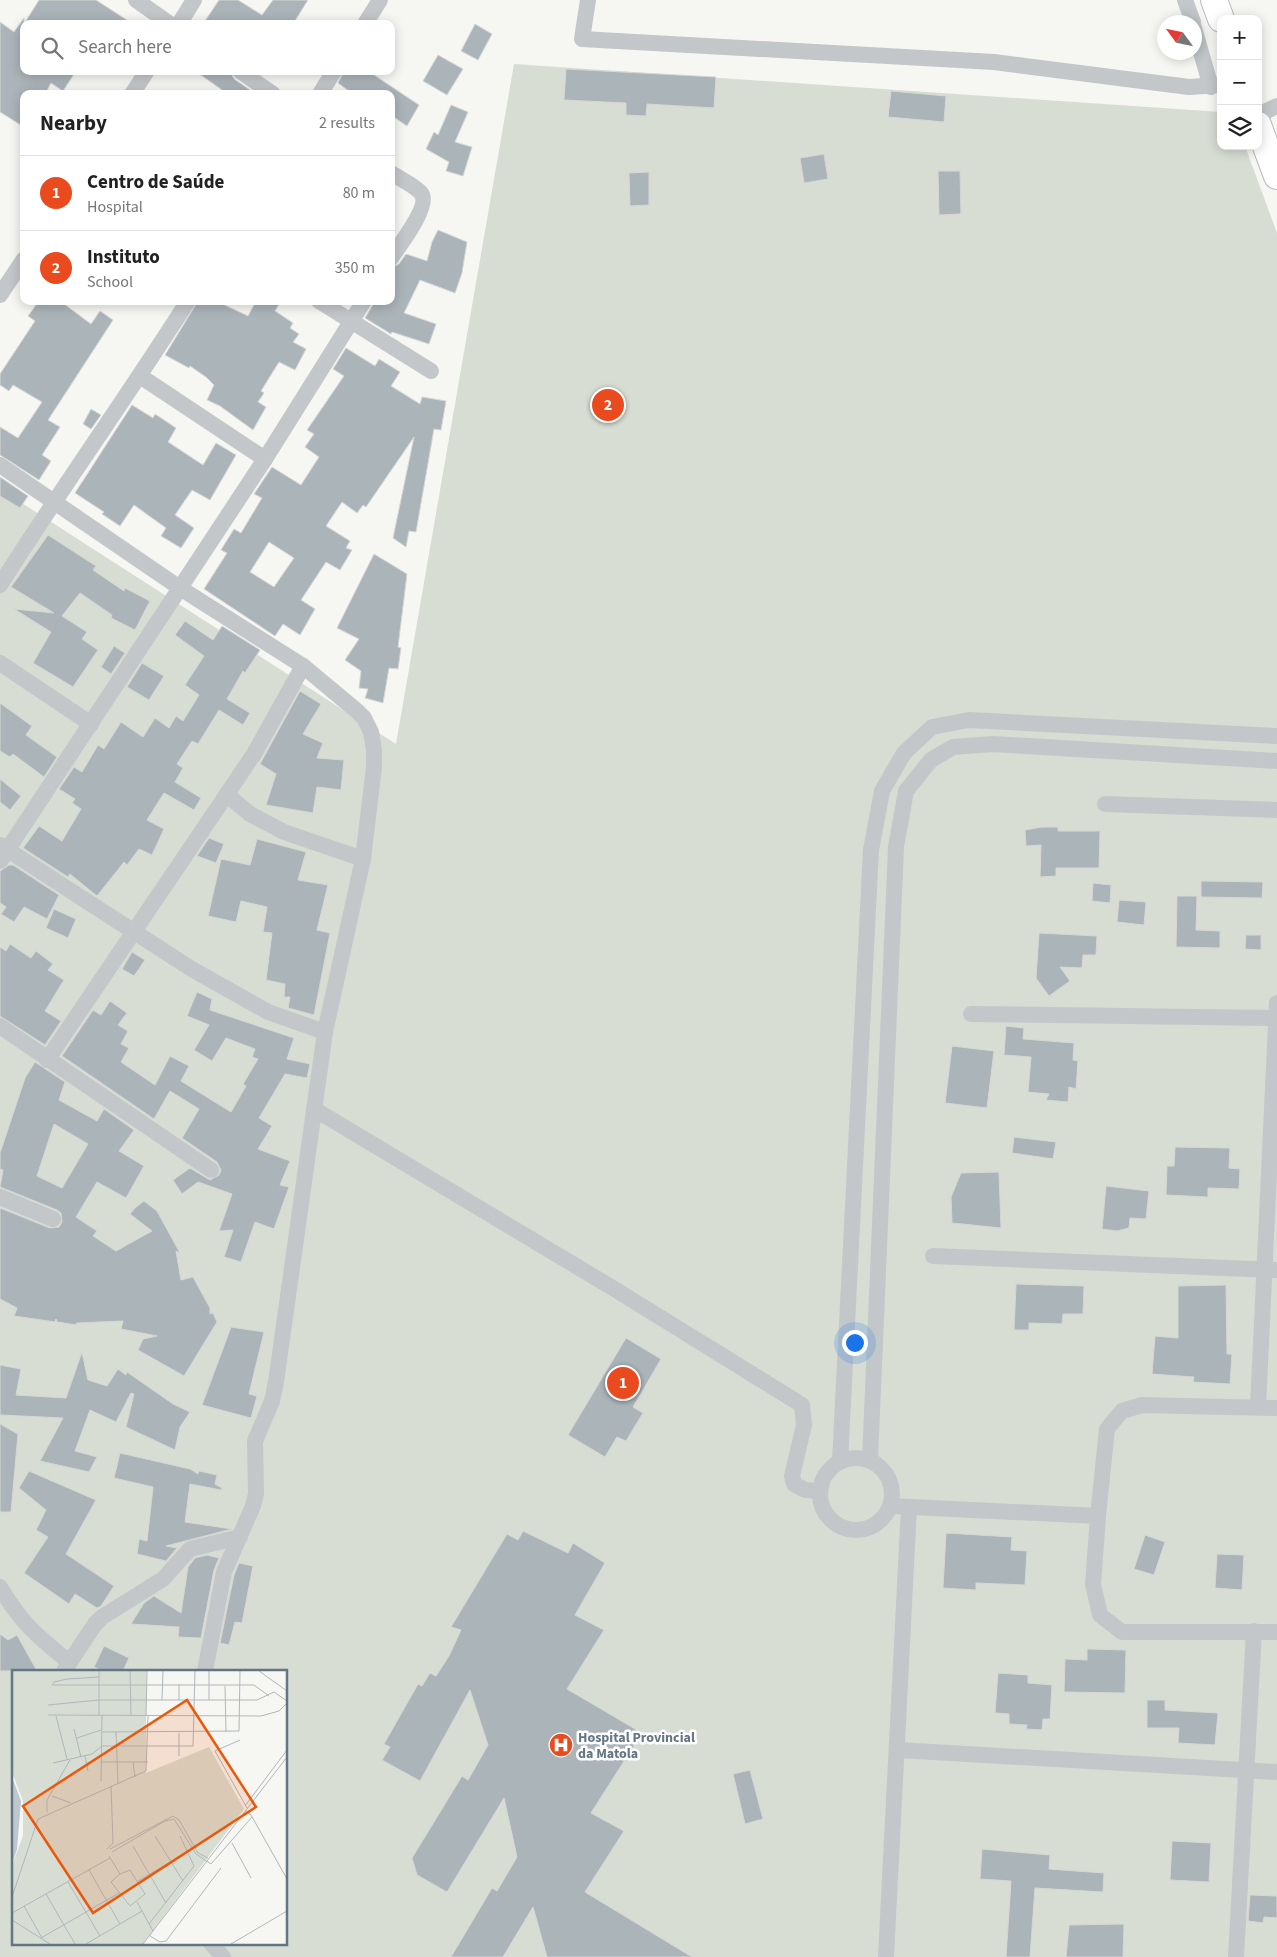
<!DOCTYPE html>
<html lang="en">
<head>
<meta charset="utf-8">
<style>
	body { margin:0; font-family:"Source Sans 3",sans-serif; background:#f6f6f6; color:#222 }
	.controls { position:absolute; right:15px; top:15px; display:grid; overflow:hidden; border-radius:10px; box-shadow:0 2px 12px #0003 }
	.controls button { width:45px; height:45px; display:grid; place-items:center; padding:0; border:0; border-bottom:1px solid #e0e0e0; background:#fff; color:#222; font:25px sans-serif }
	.compass { position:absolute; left:1157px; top:15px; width:45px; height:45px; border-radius:50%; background:#fff; box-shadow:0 2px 12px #0003; rotate:303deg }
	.you { position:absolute; left:854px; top:1342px; width:18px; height:18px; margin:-12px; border:4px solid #fff; border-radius:50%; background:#1a73e8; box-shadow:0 0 0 8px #1a73e833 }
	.badge { display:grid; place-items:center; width:32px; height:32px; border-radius:50%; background:#e94a1e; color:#fff; font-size:16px; font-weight:700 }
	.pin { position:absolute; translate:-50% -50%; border:2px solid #fff; box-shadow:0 1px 5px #0006 }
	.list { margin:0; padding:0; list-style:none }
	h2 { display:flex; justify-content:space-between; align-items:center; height:65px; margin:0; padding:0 20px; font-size:21px }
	h2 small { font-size:16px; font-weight:400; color:#767676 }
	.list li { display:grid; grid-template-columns:32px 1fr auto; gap:15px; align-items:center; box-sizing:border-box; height:75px; padding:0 20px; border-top:1px solid #e0e0e0 }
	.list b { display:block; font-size:19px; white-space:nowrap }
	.list p { margin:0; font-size:16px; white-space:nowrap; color:#767676 }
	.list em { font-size:16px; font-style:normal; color:#767676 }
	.icon { flex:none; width:28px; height:28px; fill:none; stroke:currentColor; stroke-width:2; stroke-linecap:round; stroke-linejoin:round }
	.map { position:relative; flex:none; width:1277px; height:1957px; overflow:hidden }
	.search { position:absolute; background:#fff; box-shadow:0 2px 12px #0003; left:20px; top:20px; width:375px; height:55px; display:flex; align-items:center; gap:12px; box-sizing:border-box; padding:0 18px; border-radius:10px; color:#767676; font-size:19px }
	.panel { position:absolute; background:#fff; box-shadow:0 2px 12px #0003; left:20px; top:90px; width:375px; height:215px; border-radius:10px }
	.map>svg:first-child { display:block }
</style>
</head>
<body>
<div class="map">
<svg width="1277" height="1957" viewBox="0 0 1277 1957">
	<rect width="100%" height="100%" fill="#f6f6f2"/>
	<path fill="#d7ddd3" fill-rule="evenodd" d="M514,64L1221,112V146H1245L1277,233V1957H0V489L396,744ZM14,1671H286V1943H14Z"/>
	<g fill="#abb4b9" stroke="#d7d7d5" fill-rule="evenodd">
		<path d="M39,0H96L133,24H24Z"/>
		<path d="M219,0H238L262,15L273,0H308L293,24H203Z"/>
		<path d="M24,18V71H76L63,91L51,83L45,94H24V127L0,112V22L14,32Z"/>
		<path d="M475,24L492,34L478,60L461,51Z"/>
		<path d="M438,55L463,69L447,95L423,81Z"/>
		<path d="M566,69L716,77L714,108L647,104L646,116L626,115V103L564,100Z"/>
		<path d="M195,71H230L234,79L250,90L247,94H228Z"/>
		<path d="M344,71H368L419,105L407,126L391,115V94H353L338,83Z"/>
		<path d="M891,91L946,96L944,122L888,117Z"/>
		<path d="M451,105L468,112L455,142L472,147L463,176L446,171L449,162L426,149L434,132L438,135Z"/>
		<path d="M824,154L828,179L804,183L800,158Z"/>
		<path d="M938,171H960L961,214L939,215Z"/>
		<path d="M649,172V205L630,206L629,173Z"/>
		<path d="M438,230L467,242L462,273L455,293L420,280L404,313L436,324L429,344L392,332L391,334L365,318L375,301H391V268L399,264L406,254L427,261L432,242Z"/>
		<path d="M39,301H60L91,324L100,311L113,320L48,420L60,427L42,455L51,461L39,480L0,455V427L18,438L42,402L13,385L9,391L0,385V374L35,321L28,316Z"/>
		<path d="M198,301H216L248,316L256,301H281L275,311L293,323L290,328L299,334L293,342L306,349L295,370L279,362L261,391L264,393L258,402L266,407L253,430L220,406L207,400L214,385L206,377L190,366L189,368L165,355Z"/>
		<path d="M346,348L375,366L379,359L400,372L391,386L420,404L422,397L446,401L441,430L434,429L416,532L409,531L406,547L393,538L414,437L366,507L363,505L357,513L342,502L326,526L350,541L346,548L352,550L340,570L326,562L301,600L315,609L300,635L283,624L275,636L204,589L227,553L221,550L234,529L241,533L262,498L254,494L272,467L301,485L319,457L305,447L314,434L307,430L344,376L333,369ZM269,542L294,558L274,587L250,572Z"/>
		<path d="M132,405L153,418L155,414L176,428L168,442L203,465L216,443L236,455L210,500L192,490L175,515L194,528L181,548L161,536L166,528L134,505L120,526L102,514L104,512L75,493Z"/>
		<path d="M91,409L101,415L91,429L83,424Z"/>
		<path d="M0,477L28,496L20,508L0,496Z"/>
		<path d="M48,535L96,566L93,570L124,591L125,588L150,601L135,630L111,618L112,615L80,593L62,616L87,632L82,639L98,650L73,687L33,663L51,632L14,609L54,613L11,587Z"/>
		<path d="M374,554L407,574L398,647L401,648L398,669L389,668L383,703L365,698L368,689L359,688L361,671L345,660L359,639L337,628Z"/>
		<path d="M185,621L213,640L222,626L260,650L245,673L243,671L227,699L250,713L243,725L219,710L198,744L192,741L177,764L183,768L175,782L201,798L194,810L164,793L147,820L164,829L152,855L139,849L127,865L124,862L97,896L70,874L68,877L23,848L39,826L62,841L81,809L72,803L75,799L59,789L74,767L82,772L98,745L104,749L121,722L143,737L155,718L169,728L176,716L183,721L199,695L185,685L204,656L175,635Z"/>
		<path d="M114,646L125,653L111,674L101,667Z"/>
		<path d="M142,663L164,676L149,700L127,687Z"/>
		<path d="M300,691L321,704L303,734L323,743L317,758L344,760L341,790L317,787L313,813L266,805L276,774L260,764Z"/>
		<path d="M0,703L32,726L26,735L57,757L44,777L13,754L10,757L0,751Z"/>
		<path d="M0,779L21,796L10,810L0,802Z"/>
		<path d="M1042,827H1058V831H1100L1099,868H1056V876L1040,877L1041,845L1026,846L1025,830Z"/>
		<path d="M209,838L224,844L216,863L197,856Z"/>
		<path d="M257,839L306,852L298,880L328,885L317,930L330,933L314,1015L288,1008L290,997H284L285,984L266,980L272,933L263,932L267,907L241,901L236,922L208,916L221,859L250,865Z"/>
		<path d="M9,865H13L59,895L47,919L24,907L14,922L1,914L6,907L0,903V871Z"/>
		<path d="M1201,881L1263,882L1262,898L1201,897Z"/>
		<path d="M1093,883L1111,885L1110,903L1092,901Z"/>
		<path d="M1177,896H1197L1196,930L1220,931V948L1176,947Z"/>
		<path d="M1119,900L1146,902L1144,925L1117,922Z"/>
		<path d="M54,909L76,919L68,938L46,928Z"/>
		<path d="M1039,933L1097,936L1096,955H1083L1082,968L1060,967L1070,981L1049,996L1036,978Z"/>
		<path d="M1246,935H1261V950L1245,949Z"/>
		<path d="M10,944L31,958L36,951L53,964L48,970L64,980L45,1011L61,1021L45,1045L0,1016V947L6,951Z"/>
		<path d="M132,952L145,960L134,976L122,969Z"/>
		<path d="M197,992L212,999L210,1010L294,1038L287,1059L310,1064L307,1078L285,1074L259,1118L272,1126L258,1149L290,1161L280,1185L289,1187L274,1229L255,1222L241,1262L224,1257L233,1230L219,1231L232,1194L198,1182L182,1194L173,1180L190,1168L210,1180L219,1175L221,1170L217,1162L182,1138L199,1109L170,1091L154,1119L62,1056L93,1010L101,1015L110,1001L127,1013L118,1025L128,1031L121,1044L129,1048L121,1062L155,1085L170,1056L189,1066L181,1081L231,1112L246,1086L243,1084L258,1059L252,1057L255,1049L226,1038L212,1061L194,1050L209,1025L187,1016Z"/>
		<path d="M1006,1026L1024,1028L1023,1039L1074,1043L1073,1060L1078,1061L1076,1089L1069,1087L1068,1102L1046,1100L1049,1094L1028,1092L1031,1057L1004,1055Z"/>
		<path d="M952,1046L994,1051L987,1108L945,1103Z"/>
		<path d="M35,1062L65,1082L59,1100L97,1121L104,1109L134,1130L119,1151L144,1166L126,1198L97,1182L76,1217L97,1231L93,1236L116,1251L152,1231L130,1214L136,1207L144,1201L157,1211L180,1253L176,1251L181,1280L193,1277L210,1308V1314L213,1313L217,1322L184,1376L138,1350L143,1339L157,1336L121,1329L123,1321L76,1323L77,1325L57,1322L56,1319L55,1322L14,1316L17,1308L0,1299V1208L50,1228L59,1227L62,1222L61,1213L57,1210L0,1187L3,1170L0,1169V1153L25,1078ZM54,1124L88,1144L62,1188L37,1176Z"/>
		<path d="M1014,1137L1056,1142L1053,1159L1012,1153Z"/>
		<path d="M1175,1147L1230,1148L1229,1168L1240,1169L1239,1189L1208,1188V1197L1166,1195L1167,1166H1174Z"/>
		<path d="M999,1172L1001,1228L952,1223L951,1197L961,1173Z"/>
		<path d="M1106,1186L1149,1191L1146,1219L1130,1218L1129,1228L1117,1231L1102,1229Z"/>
		<path d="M1016,1284L1084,1286L1083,1314H1063L1062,1324L1029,1323V1330H1014Z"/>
		<path d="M1226,1285L1227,1354H1232L1230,1384L1193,1382L1194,1377L1152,1374L1155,1336L1178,1338V1286Z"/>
		<path d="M231,1327L264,1332L249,1394L257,1396L251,1418L202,1405Z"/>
		<path d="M626,1338L661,1359L633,1407L643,1413L626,1441L617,1437L605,1457L568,1435Z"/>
		<path d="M82,1352L88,1380L107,1386L118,1369L126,1375L127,1372L173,1404L190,1412L180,1427L175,1450L126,1427L134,1394L131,1393L116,1422L90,1410L75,1451L97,1457L89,1472L40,1461L63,1418L0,1415V1365L21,1369L16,1395L66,1398Z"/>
		<path d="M0,1424L18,1434L11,1512H0Z"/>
		<path d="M120,1453L190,1469L198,1474L199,1471L217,1475L215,1484L222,1488L221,1490L190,1484L185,1522L232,1529L166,1546L177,1548L166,1561L137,1554L139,1539L147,1541L153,1487L114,1478Z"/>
		<path d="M29,1471L96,1500L66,1554L114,1586L101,1606L97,1608L75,1594L69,1604L24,1573L48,1537L36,1530L46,1510L19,1488Z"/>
		<path d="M523,1531L568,1553L573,1543L605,1563L575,1615L604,1630L567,1689L642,1733L591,1813L624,1831L585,1892L692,1957H547L533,1907L503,1957H451L492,1888L497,1891L517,1857L504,1798L447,1892L417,1875L412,1858L462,1776L468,1780L488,1745L470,1690L420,1781L382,1760L390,1747L384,1744L418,1684L422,1686L430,1673L436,1676L449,1656L461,1630L451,1627L507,1534L518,1540Z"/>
		<path d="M946,1533L1012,1537L1011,1550L1027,1551L1025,1585L976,1583V1590L943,1588Z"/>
		<path d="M1145,1535L1165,1542L1154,1575L1134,1569Z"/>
		<path d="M1217,1554L1244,1555L1242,1590L1215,1588Z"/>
		<path d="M207,1555L219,1558L214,1570L201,1638L178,1637L179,1627L131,1624L144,1603L154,1596L181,1613L188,1567L195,1558Z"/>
		<path d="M239,1563L253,1566L242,1623L235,1622L229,1645L220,1643L234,1575Z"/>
		<path d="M0,1634L8,1640L17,1635L37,1671H0Z"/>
		<path d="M104,1646L129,1658L123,1671H102L94,1667Z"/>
		<path d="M1087,1649L1126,1650L1125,1693L1064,1692L1065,1659L1087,1660Z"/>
		<path d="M998,1673L1028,1675V1683L1052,1685L1050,1719H1043L1042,1730L1026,1729L1027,1725L1009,1724V1714L995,1713Z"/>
		<path d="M1147,1700H1165V1710L1218,1713L1215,1745L1178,1743L1179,1728H1147Z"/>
		<path d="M750,1770L763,1819L745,1824L733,1774Z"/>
		<path d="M1172,1841L1211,1843L1209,1882L1170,1880Z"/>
		<path d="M982,1849L1050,1855L1049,1869L1104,1873L1103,1892L1035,1888L1030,1957H1006L1011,1881L980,1879Z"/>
		<path d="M1250,1895L1277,1896V1918L1264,1917L1263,1923L1248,1921Z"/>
		<path d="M1124,1924L1123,1957H1066L1069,1925Z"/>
	</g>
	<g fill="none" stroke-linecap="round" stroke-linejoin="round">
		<g stroke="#b6babe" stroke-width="28">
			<g id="primary">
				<path d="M1214,0L1221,19"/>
				<path d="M1258,125L1277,176"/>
			</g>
		</g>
		<g stroke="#c3c7ca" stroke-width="16">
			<path d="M136,0L170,24"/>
			<path d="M588,0L582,39L994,62L1189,87L1221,85"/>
			<path d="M1185,0L1193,22"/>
			<path d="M179,24L194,0"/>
			<path d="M365,24L380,0"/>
			<path d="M1194,28L1211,87"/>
			<path d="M240,71L273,94"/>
			<path d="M132,94L147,71"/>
			<path d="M320,94L334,71"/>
			<path d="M1258,115L1277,106"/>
			<path d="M391,173C400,179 414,185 421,193C431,205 399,246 391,258"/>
			<path d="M0,295L24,259"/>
			<path d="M319,301L431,371"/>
			<path d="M140,376L265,459"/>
			<path d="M0,465L180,588L303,666L357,711L364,718L371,732L374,750V767L363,859L325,1032L276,1382L272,1401L255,1441L256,1494L253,1506L224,1572L205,1671"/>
			<path d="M0,585C61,489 127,397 188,301"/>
			<path d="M0,663L91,724"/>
			<path d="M227,795L250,814L284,832L363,859"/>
			<path d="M1105,804L1277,810"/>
			<path d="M0,845L190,968L268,1012L325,1032"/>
			<path d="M0,861L265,459L364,301"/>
			<path d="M971,1014L1277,1018"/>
			<path d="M0,1026L211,1170"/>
			<path d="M47,1060L254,754L303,666"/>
			<path d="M314,1109L616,1290L802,1405L804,1425L792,1476L794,1484L805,1490L820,1491"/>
			<path d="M0,1197L53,1219"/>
			<path d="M933,1256L1275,1270"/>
			<path d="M1258,1407L1277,1003"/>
			<circle cx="856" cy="1494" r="36"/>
			<path d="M870,1460L896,847L906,791L931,760L953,747L993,744L1277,761"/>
			<path d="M840,1462L871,850L882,791L904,753L932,727L969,720L1277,736"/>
			<path d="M891,1506L1098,1516L1093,1584L1100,1615L1122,1632H1277"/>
			<path d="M1098,1516L1107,1429L1122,1411L1142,1405L1277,1408"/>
			<path d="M0,1587C22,1624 37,1636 69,1662"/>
			<path d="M64,1671L95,1624L102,1617L163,1579L190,1549L240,1537"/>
			<path d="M898,1750L1277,1772"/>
			<path d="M211,1943L223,1957"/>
			<path d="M886,1957L909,1507"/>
			<path d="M1236,1957L1254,1631"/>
		</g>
		<use href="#primary" stroke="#fff" stroke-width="26"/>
	</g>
	<defs>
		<g id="hospital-disc" transform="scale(1.25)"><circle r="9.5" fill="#e94a1e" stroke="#fff"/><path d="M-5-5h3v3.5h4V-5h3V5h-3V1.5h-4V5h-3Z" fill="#fff"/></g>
	</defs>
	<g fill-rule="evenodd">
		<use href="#hospital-disc" x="561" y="1745"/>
	</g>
	<g text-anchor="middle" stroke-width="5" stroke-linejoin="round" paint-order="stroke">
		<g font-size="14" font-weight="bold" fill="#647684" stroke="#fff" text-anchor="start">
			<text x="578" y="1742">Hospital Provincial<tspan x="578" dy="16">da Matola</tspan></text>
		</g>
	</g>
	<g transform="translate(12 1670)">
		<rect width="275" height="275" fill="#f6f6f2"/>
		<path d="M0,1H134V103L197,77L232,139L131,274H0V195L11,166V131L0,102Z" fill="#d7ddd3"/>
		<path d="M0,107L9,131L5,179L0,194Z" fill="#bcc8cd"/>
		<path fill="none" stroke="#afb7bc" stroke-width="1" d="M87,1V46M118,1L119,46M247,1L275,21M40,15H242L257,26M40,15L42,12L55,9L87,7M213,16L214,62M150,30L151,1M167,30V14M197,30V1M36,35L87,30H245L262,22L275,31M36,45L249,46L267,41L275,33M44,46L55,89M134,46L135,1M62,59L69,87M90,62L227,61L228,1M104,62L106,113M167,63V86M65,68L89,60M228,70L203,81L235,138M73,86L76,101M89,92H136M121,92L123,107M41,93L80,84L90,76H181L183,1M89,111L90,46M40,126L59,133M233,136L275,80M233,141L239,145L275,209M35,142V130L58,90M143,166L171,211M220,173L239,208M121,176L154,233M95,179L101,173L99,116M98,179L161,146L167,150L186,183L196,188M100,182L153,151L162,149L184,184L199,194L240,147M97,186L108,204L99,212L118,236L133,224L118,200L108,204M77,200L108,254M126,211L177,181M56,212L88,266M34,224L63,274M0,227L26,149L134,101L136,46M125,232L141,261M12,236L30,268M0,243L98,188M0,250L38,274M137,254L182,196L168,166M138,266L148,272L154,271L209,198M29,268L107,223M74,274L130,241M131,274L275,87M219,274L275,241"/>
		<path fill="#e8590c" fill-opacity="0.15" stroke="#e8590c" stroke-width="2.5" d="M175,30L244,137L81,243L11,136Z"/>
		<rect width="275" height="275" fill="none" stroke="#647684" stroke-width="2.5"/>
	</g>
</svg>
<div class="controls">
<button>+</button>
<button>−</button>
<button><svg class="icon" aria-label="layers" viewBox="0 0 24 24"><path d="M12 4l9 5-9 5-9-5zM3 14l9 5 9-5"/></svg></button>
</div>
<svg class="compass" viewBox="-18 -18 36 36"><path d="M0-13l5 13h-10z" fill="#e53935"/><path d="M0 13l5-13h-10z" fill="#767676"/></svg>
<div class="you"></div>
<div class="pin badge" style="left:623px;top:1383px">1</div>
<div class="pin badge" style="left:608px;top:405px">2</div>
<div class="search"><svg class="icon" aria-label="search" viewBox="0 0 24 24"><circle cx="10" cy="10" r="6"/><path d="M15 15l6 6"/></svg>Search here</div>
<section class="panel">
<h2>Nearby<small>2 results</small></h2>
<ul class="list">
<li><span class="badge">1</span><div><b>Centro de Saúde</b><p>Hospital</p></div><em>80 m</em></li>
<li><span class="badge">2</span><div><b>Instituto</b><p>School</p></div><em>350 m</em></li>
</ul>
</section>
</div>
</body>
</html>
